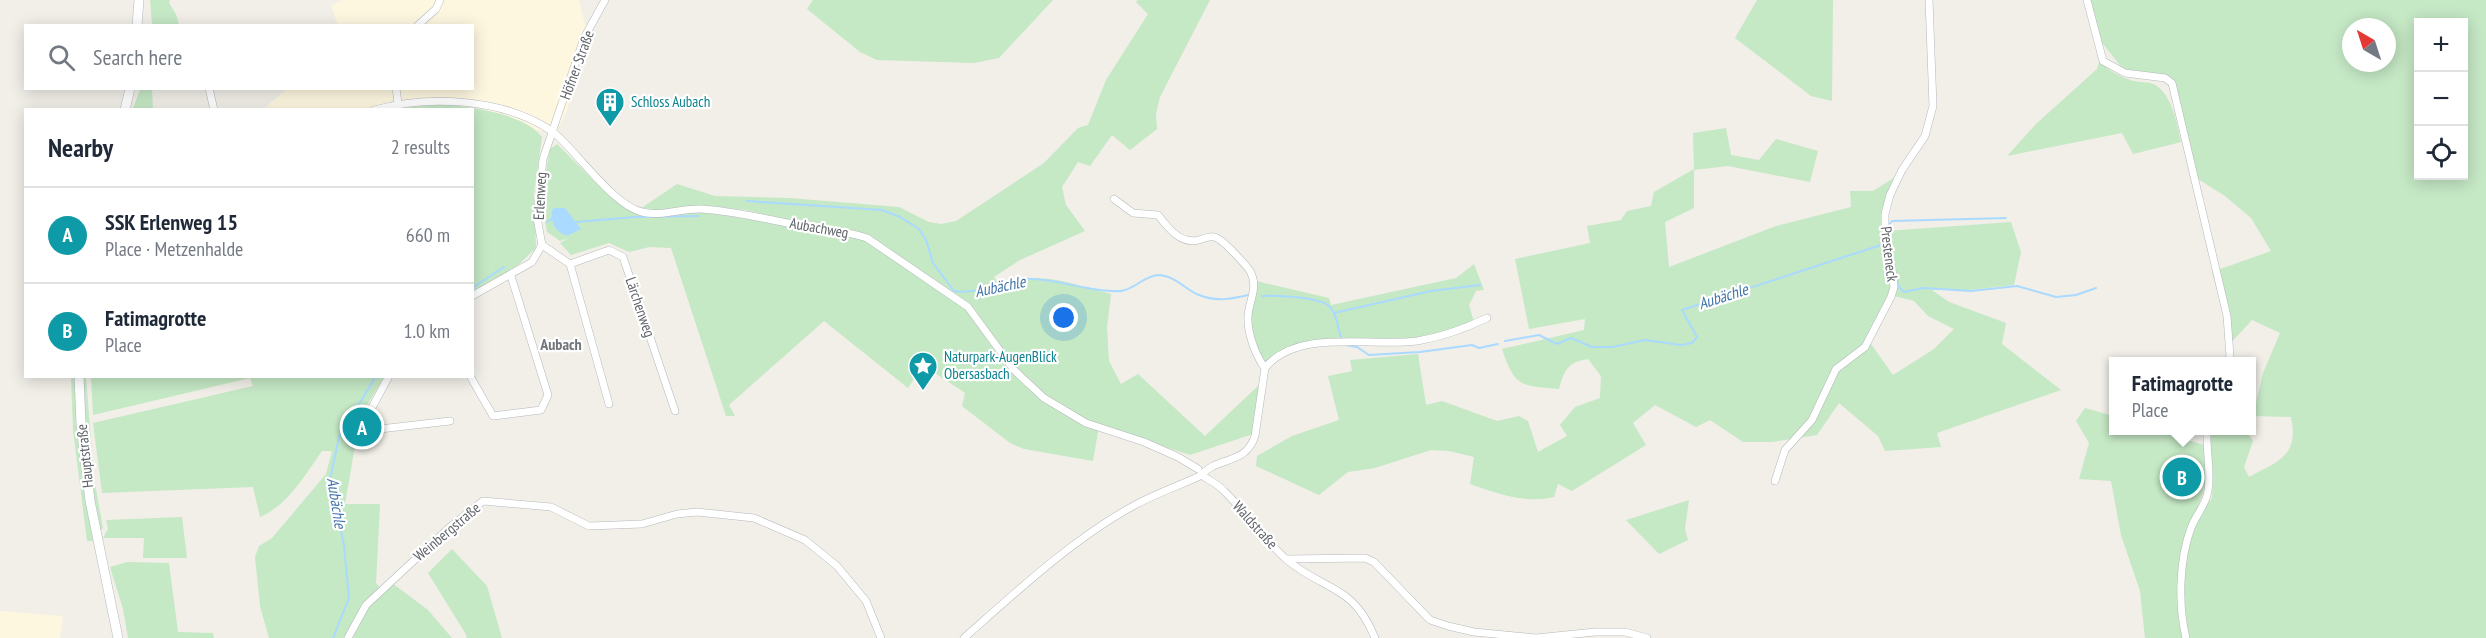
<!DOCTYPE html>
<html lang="en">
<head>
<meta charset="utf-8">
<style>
	body { margin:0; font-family:"PT Sans Narrow",sans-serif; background:#f6f6f7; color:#1f2937 }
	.controls { position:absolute; right:18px; top:18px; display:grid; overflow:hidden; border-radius:0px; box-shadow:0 3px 15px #0003 }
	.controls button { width:54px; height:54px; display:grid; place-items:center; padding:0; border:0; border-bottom:2px solid #e0e1e3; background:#fff; color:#1f2937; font:30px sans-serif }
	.compass { position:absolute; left:2342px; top:18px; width:54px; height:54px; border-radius:50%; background:#fff; box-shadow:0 3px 15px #0003; rotate:321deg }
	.you { position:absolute; left:1064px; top:318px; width:21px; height:21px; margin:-15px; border:4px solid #fff; border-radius:50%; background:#1a73e8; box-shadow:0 0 0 9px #1a73e833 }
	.badge { display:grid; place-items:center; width:39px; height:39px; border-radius:50%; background:#1a73e8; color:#fff; font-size:20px; font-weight:700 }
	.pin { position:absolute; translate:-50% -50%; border:3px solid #fff; box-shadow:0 2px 6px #0006 }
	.popup { position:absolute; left:2109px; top:357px; width:147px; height:78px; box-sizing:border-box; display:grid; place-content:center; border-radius:0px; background:#fff; filter:drop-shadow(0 2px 4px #0005); font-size:20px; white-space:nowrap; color:#747a83 }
	.popup b { font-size:22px; color:#1f2937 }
	.popup::after { content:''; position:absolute; left:50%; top:100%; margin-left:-12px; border:12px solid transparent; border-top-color:#fff }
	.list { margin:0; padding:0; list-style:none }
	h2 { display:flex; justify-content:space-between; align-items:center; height:78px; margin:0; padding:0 24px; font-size:26px }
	h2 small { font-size:20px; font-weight:400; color:#747a83 }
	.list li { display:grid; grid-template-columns:39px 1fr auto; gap:18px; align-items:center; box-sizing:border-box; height:96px; padding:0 24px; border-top:2px solid #e0e1e3 }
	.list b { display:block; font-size:22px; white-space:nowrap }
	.list p { margin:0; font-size:20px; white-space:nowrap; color:#747a83 }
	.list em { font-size:20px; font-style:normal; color:#747a83 }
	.icon { flex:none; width:33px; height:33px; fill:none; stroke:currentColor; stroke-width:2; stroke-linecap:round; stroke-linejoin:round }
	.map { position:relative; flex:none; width:2486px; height:638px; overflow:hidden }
	.search { position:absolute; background:#fff; box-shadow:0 3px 15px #0003; left:24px; top:24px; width:450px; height:66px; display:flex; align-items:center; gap:15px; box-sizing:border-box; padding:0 21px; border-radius:0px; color:#747a83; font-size:22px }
	.panel { position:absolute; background:#fff; box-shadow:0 3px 15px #0003; left:24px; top:108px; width:450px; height:270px; border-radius:0px }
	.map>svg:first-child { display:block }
</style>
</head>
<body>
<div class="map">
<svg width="2486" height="638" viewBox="0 0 2486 638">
	<rect width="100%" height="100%" fill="#f1efe8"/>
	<g fill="#fef7e0">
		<path d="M342,0H579L585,25L592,30L582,55L567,111L557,131L536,130L507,117L474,107L262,110L287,89L472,88V26L338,25L331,6Z"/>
		<path d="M0,611L63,616L60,638H0Z"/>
	</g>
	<g fill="#c5e8c5" fill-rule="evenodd">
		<path d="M150,0H170L169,3L176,14L179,25H152Z"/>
		<path d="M813,0H1053L999,58L974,63L877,60L860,52L807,9Z"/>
		<path d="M1138,0H1210L1160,97L1156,114L1157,129L1130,150L1112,135L1090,166L1078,162L1062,187L1066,205L1085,231L1020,260L994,277L999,285C1039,269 1071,284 1111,294L1107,328L1109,361L1121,384L1138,374L1205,436L1259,385L1253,434L1190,455L1099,426L1093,461L1024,449L1010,443L962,406L965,393L923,365L908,388L824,321L729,405L735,416H726L671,248L649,247L629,252L609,243L571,255L560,243L569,238L560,241L547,232L541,199L550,149L557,144L605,192L634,212H705L877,241L853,230L813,225L745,210L710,206L659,211L640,209L677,184L715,196L789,198L899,207L929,222L941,224L956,221L1044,163L1078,128L1088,125L1106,80L1148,14L1136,2Z"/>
		<path d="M1757,0H1833L1832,101L1811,96L1735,38Z"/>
		<path d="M2089,0H2486V638H2145L2140,591L2121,535L2111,481L2079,479L2089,443L2076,421L2085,408L2113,416V430L2158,431L2204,445L2206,483L2192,525L2212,498L2213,481L2209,456L2211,432L2246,431L2253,441L2244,467L2249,477C2279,461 2299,456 2291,417L2253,416L2263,373L2280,333L2252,320L2228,346L2224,314L2212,272L2271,251L2251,218L2225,196L2190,174L2179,113L2168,85L2163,81L2131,75L2123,69L2099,39ZM2418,22H2464V176H2418ZM2351,27H2387V63H2351Z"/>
		<path d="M2100,59C2105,70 2122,78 2134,81C2142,83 2151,81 2157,86C2173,98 2177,124 2181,142L2133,154L2122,133L2007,156L2036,124L2097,69Z"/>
		<path d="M140,89H152L153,109H133Z"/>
		<path d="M442,104C470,107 524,113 542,137L534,194L536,248L517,266L473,291L472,110H385Z"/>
		<path d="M1726,128L1731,155L1759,160L1776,139L1818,151L1810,182L1728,166L1694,170V208L1665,222L1669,267L1776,226L1851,207L1850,191H1873L1897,176L1884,211L1893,285L1866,337L1893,375L1934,349L1954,329L1928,316L1914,301L1894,296L1887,231L2011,222L2021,252L2014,285L1969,290H1932L1949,302L2006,323L2002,344L2061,390L1937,433L1941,447L1885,451L1878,436L1839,403L1817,435L1771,442H1743L1710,420L1696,427L1655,405L1633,423L1646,445L1572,491L1558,484L1554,497C1525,504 1496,493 1470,484L1474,457L1449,451L1431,450L1375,468L1348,472L1319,495L1256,466L1257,456L1292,436L1339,420L1328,376L1352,371L1350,360L1418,354L1426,405L1442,401L1497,421L1519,416L1528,421L1538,452L1567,436L1560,425L1575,407L1600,398L1601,376L1588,359C1567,362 1564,371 1559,389C1520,386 1515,387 1502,349L1584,330L1585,319L1529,329L1515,259L1590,243L1587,226L1621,220L1627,211L1651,206L1654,192L1694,169L1693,133Z"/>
		<path d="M1474,264L1484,290L1476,291L1469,305L1474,322C1453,329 1433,337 1411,339C1376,342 1292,335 1267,363C1244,350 1252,302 1256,281L1329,298L1331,305L1456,278Z"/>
		<path d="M71,377H75L82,469L93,541H87L73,430Z"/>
		<path d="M83,377H86L94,478L103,528L101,530H98C90,479 85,428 83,377Z"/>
		<path d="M91,377H384L360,417L345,504H380L376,583L380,588L361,609L345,638H269L260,606L255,557L259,546L272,538L326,474L332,451H322C305,475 288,505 260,517L253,487L102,493L93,423L253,386L250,378L93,415Z"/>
		<path d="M1689,500L1685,529L1688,540L1659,554L1626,520Z"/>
		<path d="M182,517L187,558H143L144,538H103L108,529L106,520Z"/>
		<path d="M452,549L487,586L502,638H466L467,636L428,573Z"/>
		<path d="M127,562L169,563L178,632L213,633L214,638H128L123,609L110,567Z"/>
		<path d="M392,583L428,610L452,638H351L367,608Z"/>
	</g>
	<path fill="#aadaff" d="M555,208H565L581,229L567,236C554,231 551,223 552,210Z"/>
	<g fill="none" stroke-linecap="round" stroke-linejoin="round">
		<g stroke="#aadaff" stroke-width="2">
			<path d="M747,201L882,210L900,217L919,229L926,240L933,263L954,291C979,295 996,281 1021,279C1053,277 1091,293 1121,291C1135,289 1144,276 1158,275C1174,275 1186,290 1199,295C1216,302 1231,299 1248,295"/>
			<path d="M547,222L553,218"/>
			<path d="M576,222L635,217L699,216"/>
			<path d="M1888,226L1892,221L2006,218"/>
			<path d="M1896,275L1898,286L1904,292L1923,288L1971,291L2017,286L2056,297L2076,295L2096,288"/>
			<path d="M472,288L504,267"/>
			<path d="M1262,296C1277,295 1318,297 1329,306C1337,313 1338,329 1341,338"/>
			<path d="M1334,313L1431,291L1480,285"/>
			<path d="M1505,341L1539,335L1557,344L1571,338L1592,347H1612L1645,340L1681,345L1692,343L1697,337L1682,310L1884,244"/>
			<path d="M1346,345L1357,347L1369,355L1420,352L1472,345L1479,348L1498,344"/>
			<path d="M333,638L349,598L344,545L330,479L339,437L376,376"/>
		</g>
		<g stroke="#b5b8bc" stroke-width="8">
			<g id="minor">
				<path d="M2087,0L2103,61L2125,73L2165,78L2172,83L2227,316L2230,356L2227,362"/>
				<path d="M417,26L436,9L440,0"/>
				<path d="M209,88L214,110"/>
				<path d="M396,88L398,103"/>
				<path d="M374,110C429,95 501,98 550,130C562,138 573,152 583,163C597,178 621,207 642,212C661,217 682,208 701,209C738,211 772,221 809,227C829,231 848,231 867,238L968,307L1014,370L1044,398L1086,423L1144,442L1178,457L1198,469"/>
				<path d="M1114,199L1133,213L1158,215C1168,228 1181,245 1199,240C1205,238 1212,235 1217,238C1224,241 1246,265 1250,271C1259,287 1249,300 1248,316C1247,332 1255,355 1265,368"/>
				<path d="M542,245L570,264L609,404"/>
				<path d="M570,264L609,250L623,257L675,411"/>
				<path d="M472,296L532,262L542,245L537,218L543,159L584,38L605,0"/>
				<path d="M389,376L369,413L367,421L371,430L450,421"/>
				<path d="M470,376L493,416L541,410L548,395L511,276"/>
				<path d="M1201,475C1209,480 1218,484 1224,491C1246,512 1264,540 1287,560C1326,592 1353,584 1375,638"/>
				<path d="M1775,481L1785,450L1812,420L1836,369L1865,347L1891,297L1894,287L1893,276L1885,225V214L1890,195L1902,170L1925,136L1933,106L1929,0"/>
				<path d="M1287,559L1365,558L1374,562L1430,620L1448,626L1474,632L1536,638L1595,632H1625L1647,638"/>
				<path d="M348,638L366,605L450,527L483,501L551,507L589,526L642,524L677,514L697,512L754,518L805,540L837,566L866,601L881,638"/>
				<path d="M964,638C1016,592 1074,538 1135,505C1155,494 1177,486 1198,477C1203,474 1207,469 1213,466C1231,458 1248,458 1255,436L1265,368C1297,328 1371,347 1417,341C1442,337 1464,329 1487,318"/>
				<path d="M2186,638C2178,605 2179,560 2191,528C2195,517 2204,507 2207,495C2212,476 2206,451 2207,430"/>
			</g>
		</g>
		<g stroke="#b6babf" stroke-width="10">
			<g id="secondary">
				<path d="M137,26L139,0"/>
				<path d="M125,110L130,88"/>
				<path d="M79,376L81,424L90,501L118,638"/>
			</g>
		</g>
		<use href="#minor" stroke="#fff" stroke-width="7"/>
		<use href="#secondary" stroke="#fff" stroke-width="9"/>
	</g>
	<defs>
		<g id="building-pin" transform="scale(1.5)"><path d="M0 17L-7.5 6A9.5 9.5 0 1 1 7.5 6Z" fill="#0f9aa8" stroke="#fff"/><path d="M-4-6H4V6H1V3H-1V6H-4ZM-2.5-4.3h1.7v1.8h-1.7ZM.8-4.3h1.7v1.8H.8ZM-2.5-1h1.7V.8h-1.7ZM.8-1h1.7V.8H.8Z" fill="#fff"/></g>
		<g id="sight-pin" transform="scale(1.5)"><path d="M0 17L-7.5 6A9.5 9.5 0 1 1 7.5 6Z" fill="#0f9aa8" stroke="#fff"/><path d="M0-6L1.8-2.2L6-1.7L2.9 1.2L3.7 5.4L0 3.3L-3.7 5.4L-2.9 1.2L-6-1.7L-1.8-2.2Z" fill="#fff"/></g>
	</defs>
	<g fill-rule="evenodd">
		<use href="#building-pin" x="610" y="102"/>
		<use href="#sight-pin" x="923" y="366"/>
	</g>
	<g text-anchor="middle" stroke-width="4.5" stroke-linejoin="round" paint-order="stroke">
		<g font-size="15" fill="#5f6368" stroke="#fff">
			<text transform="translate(577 65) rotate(-70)" y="5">Höfner Straße</text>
			<text transform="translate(540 196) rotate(-87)" y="5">Erlenweg</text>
			<text transform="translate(819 228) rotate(10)" y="5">Aubachweg</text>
			<text transform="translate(1889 254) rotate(83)" y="5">Presteneck</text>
			<text transform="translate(640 307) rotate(71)" y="5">Lärchenweg</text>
			<text transform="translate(85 456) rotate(-96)" y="5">Hauptstraße</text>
			<text transform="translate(1255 525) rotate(48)" y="5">Waldstraße</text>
			<text transform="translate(447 532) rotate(-40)" y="5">Weinbergstraße</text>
		</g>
		<g font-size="15" fill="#0d838f" stroke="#fff" text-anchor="start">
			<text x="631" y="107">Schloss Aubach</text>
			<text x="944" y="362">Naturpark-AugenBlick<tspan x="944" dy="17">Obersasbach</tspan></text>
		</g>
		<g font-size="16" font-style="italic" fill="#4174aa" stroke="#fff">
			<text transform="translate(1000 286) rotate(-12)" y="6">Aubächle</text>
			<text transform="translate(1723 296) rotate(-18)" y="6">Aubächle</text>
			<text transform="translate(337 503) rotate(81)" y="6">Aubächle</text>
		</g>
		<g font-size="16" font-weight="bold" fill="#70757a" stroke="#fff">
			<text x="561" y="350">Aubach</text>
		</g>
	</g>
</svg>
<div class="controls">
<button>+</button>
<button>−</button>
<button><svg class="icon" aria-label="locate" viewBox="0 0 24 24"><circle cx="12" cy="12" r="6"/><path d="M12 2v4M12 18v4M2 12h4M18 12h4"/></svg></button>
</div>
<svg class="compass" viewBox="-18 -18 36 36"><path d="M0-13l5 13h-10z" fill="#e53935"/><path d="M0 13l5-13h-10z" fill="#747a83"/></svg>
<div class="you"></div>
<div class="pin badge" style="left:362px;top:427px;background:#0f9aa8">A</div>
<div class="pin badge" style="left:2182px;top:477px;background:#0f9aa8">B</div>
<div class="popup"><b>Fatimagrotte</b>Place</div>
<div class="search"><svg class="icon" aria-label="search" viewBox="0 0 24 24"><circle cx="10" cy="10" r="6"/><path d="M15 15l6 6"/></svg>Search here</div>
<section class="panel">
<h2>Nearby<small>2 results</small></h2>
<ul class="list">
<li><span class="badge" style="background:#0f9aa8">A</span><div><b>SSK Erlenweg 15</b><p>Place · Metzenhalde</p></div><em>660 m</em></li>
<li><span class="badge" style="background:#0f9aa8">B</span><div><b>Fatimagrotte</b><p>Place</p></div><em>1.0 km</em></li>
</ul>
</section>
</div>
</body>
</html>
